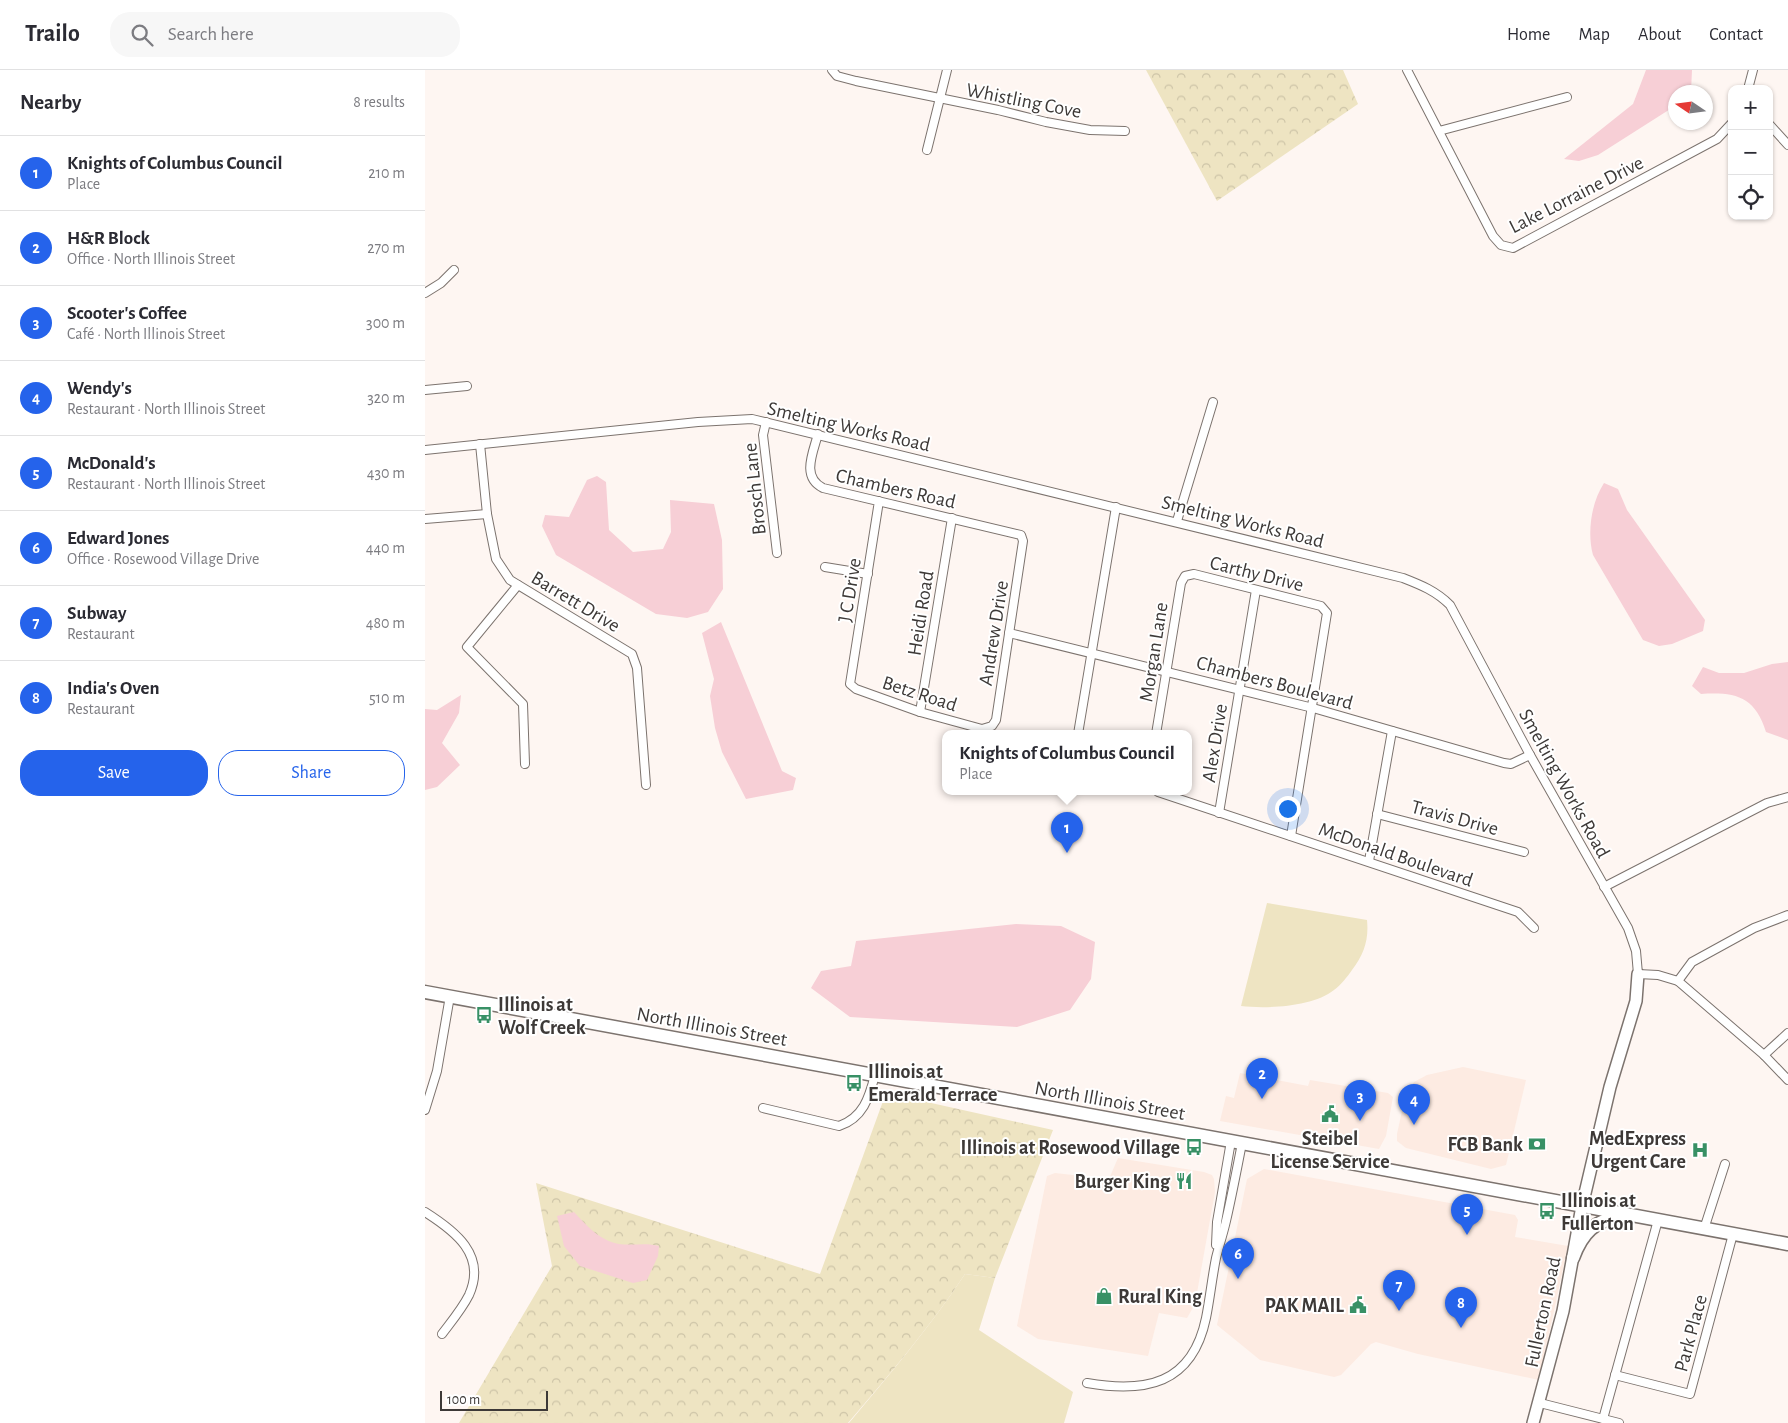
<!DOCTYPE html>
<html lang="en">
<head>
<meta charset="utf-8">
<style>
	body { margin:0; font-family:"Alegreya Sans",sans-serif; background:#f7f7f7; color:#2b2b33 }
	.controls { position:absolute; right:15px; top:15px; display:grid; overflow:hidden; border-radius:10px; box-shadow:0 1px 4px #0004 }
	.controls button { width:45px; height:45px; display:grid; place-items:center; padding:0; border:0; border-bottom:1px solid #e1e1e2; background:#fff; color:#2b2b33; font:25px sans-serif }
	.compass { position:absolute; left:1243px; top:15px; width:45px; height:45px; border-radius:50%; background:#fff; box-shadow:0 1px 4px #0004; rotate:283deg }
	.scale { position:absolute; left:15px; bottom:12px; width:108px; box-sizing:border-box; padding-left:5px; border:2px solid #3d3937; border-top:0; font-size:14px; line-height:18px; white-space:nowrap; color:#3d3937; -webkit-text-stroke:4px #fff; paint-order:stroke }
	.you { position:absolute; left:862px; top:738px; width:18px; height:18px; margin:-12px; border:4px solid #fff; border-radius:50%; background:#1a73e8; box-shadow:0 0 0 8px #1a73e833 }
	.badge { display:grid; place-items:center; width:32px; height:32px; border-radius:50%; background:#2563eb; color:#fff; font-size:16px; font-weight:700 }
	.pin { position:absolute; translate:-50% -41px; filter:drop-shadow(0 1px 2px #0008) }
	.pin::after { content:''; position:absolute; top:26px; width:18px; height:15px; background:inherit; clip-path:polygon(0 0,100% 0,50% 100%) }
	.popup { position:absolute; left:517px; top:660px; width:250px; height:65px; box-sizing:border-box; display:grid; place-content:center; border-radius:10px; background:#fff; filter:drop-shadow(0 1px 4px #0005); font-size:16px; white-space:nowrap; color:#7c7c81 }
	.popup b { font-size:19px; color:#2b2b33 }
	.popup::after { content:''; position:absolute; left:50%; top:100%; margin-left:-10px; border:10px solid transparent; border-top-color:#fff }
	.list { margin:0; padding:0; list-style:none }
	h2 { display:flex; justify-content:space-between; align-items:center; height:65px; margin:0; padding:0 20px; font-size:21px }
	h2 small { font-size:16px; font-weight:400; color:#7c7c81 }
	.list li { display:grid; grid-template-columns:32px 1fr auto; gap:15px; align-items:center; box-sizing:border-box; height:75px; padding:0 20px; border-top:1px solid #e1e1e2 }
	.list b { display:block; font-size:19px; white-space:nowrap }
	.list p { margin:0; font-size:16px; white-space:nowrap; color:#7c7c81 }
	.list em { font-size:16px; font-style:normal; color:#7c7c81 }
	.actions { display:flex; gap:10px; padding:15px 20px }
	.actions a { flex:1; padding:11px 0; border:1px solid #2563eb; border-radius:20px; text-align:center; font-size:18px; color:#2563eb }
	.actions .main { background:#2563eb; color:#fff }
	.icon { flex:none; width:28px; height:28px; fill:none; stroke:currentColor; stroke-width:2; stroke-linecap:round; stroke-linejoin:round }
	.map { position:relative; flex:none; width:1363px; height:1353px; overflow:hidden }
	header { display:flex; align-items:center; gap:30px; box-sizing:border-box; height:70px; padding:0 25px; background:#fff; border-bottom:1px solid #e1e1e2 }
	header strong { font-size:24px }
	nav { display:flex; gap:28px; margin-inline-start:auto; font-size:18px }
	.search { width:350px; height:45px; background:#f7f7f7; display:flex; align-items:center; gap:12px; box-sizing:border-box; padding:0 18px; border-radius:20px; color:#7c7c81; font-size:19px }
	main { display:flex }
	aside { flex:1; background:#fff }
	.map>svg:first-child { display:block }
</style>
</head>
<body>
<header>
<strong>Trailo</strong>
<div class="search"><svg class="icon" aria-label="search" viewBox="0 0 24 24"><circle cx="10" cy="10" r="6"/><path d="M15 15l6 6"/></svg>Search here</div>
<nav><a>Home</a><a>Map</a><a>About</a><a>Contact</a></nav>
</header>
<main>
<aside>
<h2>Nearby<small>8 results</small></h2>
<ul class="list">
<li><span class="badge">1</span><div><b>Knights of Columbus Council</b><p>Place</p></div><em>210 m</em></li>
<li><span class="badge">2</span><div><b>H&amp;R Block</b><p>Office · North Illinois Street</p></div><em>270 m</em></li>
<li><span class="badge">3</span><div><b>Scooter's Coffee</b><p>Café · North Illinois Street</p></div><em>300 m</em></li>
<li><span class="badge">4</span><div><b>Wendy's</b><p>Restaurant · North Illinois Street</p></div><em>320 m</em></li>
<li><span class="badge">5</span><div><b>McDonald's</b><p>Restaurant · North Illinois Street</p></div><em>430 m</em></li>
<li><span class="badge">6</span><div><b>Edward Jones</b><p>Office · Rosewood Village Drive</p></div><em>440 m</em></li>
<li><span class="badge">7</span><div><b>Subway</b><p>Restaurant</p></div><em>480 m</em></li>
<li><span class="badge">8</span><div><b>India's Oven</b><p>Restaurant</p></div><em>510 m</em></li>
</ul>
<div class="actions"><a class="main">Save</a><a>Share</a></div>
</aside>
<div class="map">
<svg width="1363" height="1353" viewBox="0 0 1363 1353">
	<defs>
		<pattern id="forest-crowns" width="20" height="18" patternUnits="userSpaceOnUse" patternTransform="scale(1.25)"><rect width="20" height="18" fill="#eee4c2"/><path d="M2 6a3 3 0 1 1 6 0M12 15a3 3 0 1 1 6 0" fill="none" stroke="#cdc4a7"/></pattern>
	</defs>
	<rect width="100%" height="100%" fill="#fef6f2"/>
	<g fill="#fdebe2">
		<path d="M1038,997L1101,1010L1081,1095L1066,1099L981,1078L972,1071V1064L980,1027L989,1012L1002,1005Z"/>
		<path d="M815,1003L883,1016L885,1010L963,1023L968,1027L961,1066L954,1079L795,1051L801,1026L809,1028Z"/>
		<path d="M693,1088L779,1102L787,1105L789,1109L790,1122L770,1234L762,1248L734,1243L723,1286L613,1269L592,1256L622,1106L630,1103L684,1109Z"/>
		<path d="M839,1099L1090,1145L1093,1150L1090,1167L1143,1176L1114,1310L993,1284L951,1272L946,1274L916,1305L909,1307L835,1290L792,1255L822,1109Z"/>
	</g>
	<g fill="#eee4c2">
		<path d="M842,833L942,850C944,870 939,884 927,900C922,907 916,915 909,920C888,937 841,939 816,936Z"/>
		<path d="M540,1204L570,1208L554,1260L648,1322L639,1353H424C464,1305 505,1257 540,1204Z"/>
	</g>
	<g fill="url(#forest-crowns)">
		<path d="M721,0H918L933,34L792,131Z"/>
		<path d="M461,1023L628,1060L570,1208L540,1204C505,1257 464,1305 423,1353H34L127,1196L111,1113L395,1204Z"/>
	</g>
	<g fill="#f7cfd6">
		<path d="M1221,0H1267L1266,22H1250V36L1173,85L1154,91L1139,89L1208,34Z"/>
		<path d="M172,406L181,412L184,460L208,482L238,479L246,462L245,430L289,434L297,470L298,519L283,542L262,548L231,544L131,485L117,456L120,445L144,447L162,410Z"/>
		<path d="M1179,413L1193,419L1202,440L1280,550L1278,561L1247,574L1234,576L1218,570L1168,485C1162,463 1166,433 1179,413Z"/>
		<path d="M296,552L357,701L371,708L368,720L321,729L297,682L290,658L285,626L289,609L277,563Z"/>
		<path d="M1363,592V670L1341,662C1330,626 1310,622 1276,624L1267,616L1278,597L1294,603H1319L1347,594Z"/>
		<path d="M36,625L34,643L17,673L35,695L12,717L0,720V639L12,640Z"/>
		<path d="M591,854L636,856L670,872L666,909L645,940L592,957L425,947L386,918L396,901L426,896L431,871Z"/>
		<path d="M149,1142C161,1155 175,1171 194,1174C207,1176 221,1172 234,1176L233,1186L222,1210L208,1213L155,1196L139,1176L132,1146Z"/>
	</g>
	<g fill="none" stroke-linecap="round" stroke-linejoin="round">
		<g stroke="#7c736e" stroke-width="10">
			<g id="street">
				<path d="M407,0L412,6L431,11L573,40L621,52L665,60L700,61"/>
				<path d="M982,0L1068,166L1076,175L1088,178L1292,69L1307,53"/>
				<path d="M1323,19L1328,0"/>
				<path d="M1344,54L1363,75"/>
				<path d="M1014,61L1142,27"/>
				<path d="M502,80L522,0"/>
				<path d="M0,223L16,213L29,200"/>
				<path d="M0,320L42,316"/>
				<path d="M341,352L338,365L352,483"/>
				<path d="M393,364C388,383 376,407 398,418L596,465L598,471L571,650L567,656L557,659L495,642L431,619L425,614L454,431"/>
				<path d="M55,374L62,444L71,489L85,510L207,584L212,598L221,715"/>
				<path d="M0,380L273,352L327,349L978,508C996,515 1011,521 1025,535L1105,685L1203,858L1211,881L1213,904L1233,905L1253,911L1339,985L1363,1010"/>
				<path d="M0,449L62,444"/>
				<path d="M752,451L788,332"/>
				<path d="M400,497L443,504"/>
				<path d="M93,515L42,577L98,634L100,694"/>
				<path d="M584,563L888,638L1079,693L1086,694L1105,685"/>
				<path d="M495,642L527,448"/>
				<path d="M653,664L691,437"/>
				<path d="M731,664L756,513L760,506L769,504L896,536L902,543L866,766"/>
				<path d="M733,722L1093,842L1109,858"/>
				<path d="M794,743L831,520"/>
				<path d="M952,744L1099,782"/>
				<path d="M944,791L967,661"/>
				<path d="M1179,817L1342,733L1363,727"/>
				<path d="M1253,911L1267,892L1329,858L1363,845"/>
				<path d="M1339,985L1363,963"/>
				<path d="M338,1038L414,1056C438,1048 444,1028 450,1005"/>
				<path d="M0,1040L12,1001L25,926"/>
				<path d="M0,1142C30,1161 62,1185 44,1225C37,1239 26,1252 17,1264"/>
				<path d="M1279,1159L1300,1094"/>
				<path d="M791,1175L792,1152L806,1071"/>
				<path d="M1190,1305L1265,1324L1308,1164"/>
				<path d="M662,1313C720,1323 767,1315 781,1248C785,1228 787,1208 791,1188C794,1176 798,1164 801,1151C807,1125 812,1099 817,1073"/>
				<path d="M1115,1333L1194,1353"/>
				<path d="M1178,1349L1233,1150"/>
			</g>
		</g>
		<g stroke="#7c736e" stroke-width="14">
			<path id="secondary" d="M1108,1353L1138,1241L1157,1136L1185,1017L1211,931L1213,904"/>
		</g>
		<g stroke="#7c736e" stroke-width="15">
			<g id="primary">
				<path d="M0,922L1363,1174"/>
				<path d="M1148,1188C1157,1163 1170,1150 1197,1146"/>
			</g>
		</g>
		<use href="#street" stroke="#fff" stroke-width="8"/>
		<use href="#secondary" stroke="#fff" stroke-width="11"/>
		<use href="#primary" stroke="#fff" stroke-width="12"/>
	</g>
	<defs>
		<g id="bus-bare" transform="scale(1.35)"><path d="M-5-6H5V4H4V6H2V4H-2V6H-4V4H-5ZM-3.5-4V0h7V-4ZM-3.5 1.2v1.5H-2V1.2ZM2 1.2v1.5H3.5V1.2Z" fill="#389065" stroke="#fff" stroke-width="2.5" paint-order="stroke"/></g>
		<g id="civic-bare" transform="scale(1.35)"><path d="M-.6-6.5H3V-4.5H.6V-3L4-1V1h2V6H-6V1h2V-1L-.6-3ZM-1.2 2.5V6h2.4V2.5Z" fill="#389065" stroke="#fff" stroke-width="2.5" paint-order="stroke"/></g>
		<g id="bank-bare" transform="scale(1.35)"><path d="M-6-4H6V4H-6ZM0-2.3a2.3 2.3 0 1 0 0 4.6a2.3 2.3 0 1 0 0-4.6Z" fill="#389065" stroke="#fff" stroke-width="2.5" paint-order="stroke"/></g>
		<g id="hospital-bare" transform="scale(1.35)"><path d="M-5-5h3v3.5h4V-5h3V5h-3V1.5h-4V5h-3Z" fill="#389065" stroke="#fff" stroke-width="2.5" paint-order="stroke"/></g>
		<g id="restaurant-bare" transform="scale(1.35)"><path d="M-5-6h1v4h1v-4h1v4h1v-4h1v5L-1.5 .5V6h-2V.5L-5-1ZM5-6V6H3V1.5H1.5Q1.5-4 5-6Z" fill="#389065" stroke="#fff" stroke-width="2.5" paint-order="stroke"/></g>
		<g id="shop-bare" transform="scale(1.35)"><path d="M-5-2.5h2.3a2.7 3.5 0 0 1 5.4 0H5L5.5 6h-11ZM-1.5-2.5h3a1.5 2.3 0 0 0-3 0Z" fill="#389065" stroke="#fff" stroke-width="2.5" paint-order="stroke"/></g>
	</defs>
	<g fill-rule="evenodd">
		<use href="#bus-bare" x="59" y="945"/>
		<use href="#bus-bare" x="429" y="1013"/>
		<use href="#civic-bare" x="905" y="1044"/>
		<use href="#bank-bare" x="1112" y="1074"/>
		<use href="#bus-bare" x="769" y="1077"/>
		<use href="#hospital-bare" x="1275" y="1080"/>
		<use href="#restaurant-bare" x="759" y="1111"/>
		<use href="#bus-bare" x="1122" y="1141"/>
		<use href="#shop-bare" x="679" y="1226"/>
		<use href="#civic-bare" x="933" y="1235"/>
	</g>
	<g text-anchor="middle" stroke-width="4" stroke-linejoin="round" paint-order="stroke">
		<g font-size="20" fill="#3d3937" stroke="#fff">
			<text transform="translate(599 30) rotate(11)" y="7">Whistling Cove</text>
			<text transform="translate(1151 124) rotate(-27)" y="7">Lake Lorraine Drive</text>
			<text transform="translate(424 356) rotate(13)" y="7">Smelting Works Road</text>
			<text transform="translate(471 418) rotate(13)" y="7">Chambers Road</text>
			<text transform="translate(329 419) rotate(-96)" y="7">Brosch Lane</text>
			<text transform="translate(818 451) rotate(14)" y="7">Smelting Works Road</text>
			<text transform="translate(832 503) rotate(14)" y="7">Carthy Drive</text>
			<text transform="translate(424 520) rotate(-81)" y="7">J C Drive</text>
			<text transform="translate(151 531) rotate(31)" y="7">Barrett Drive</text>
			<text transform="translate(495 543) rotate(-81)" y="7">Heidi Road</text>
			<text transform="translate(568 563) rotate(-81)" y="7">Andrew Drive</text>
			<text transform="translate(728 582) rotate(-81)" y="7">Morgan Lane</text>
			<text transform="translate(850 612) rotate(15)" y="7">Chambers Boulevard</text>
			<text transform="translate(495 623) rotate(18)" y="7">Betz Road</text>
			<text transform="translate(789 673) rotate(-81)" y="7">Alex Drive</text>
			<text transform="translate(1140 713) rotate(61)" y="7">Smelting Works Road</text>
			<text transform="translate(1030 747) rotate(15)" y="7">Travis Drive</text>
			<text transform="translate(971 784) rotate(19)" y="7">McDonald Boulevard</text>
			<text transform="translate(287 956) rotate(10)" y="7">North Illinois Street</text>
			<text transform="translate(685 1030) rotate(10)" y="7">North Illinois Street</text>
			<text transform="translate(1117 1242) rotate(-78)" y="7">Fullerton Road</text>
			<text transform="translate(1265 1263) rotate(-75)" y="7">Park Place</text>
		</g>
		<g font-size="20" font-weight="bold" fill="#3d3937" stroke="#fff" text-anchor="end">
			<text x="73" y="941" text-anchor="start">Illinois at<tspan x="73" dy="23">Wolf Creek</tspan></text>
			<text x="443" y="1008" text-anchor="start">Illinois at<tspan x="443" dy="23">Emerald Terrace</tspan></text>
			<text x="905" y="1075" text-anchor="middle">Steibel<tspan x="905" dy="23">License Service</tspan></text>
			<text x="1261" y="1075">MedExpress<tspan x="1261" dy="23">Urgent Care</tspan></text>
			<text x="1098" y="1081">FCB Bank</text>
			<text x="755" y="1084">Illinois at Rosewood Village</text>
			<text x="745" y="1118">Burger King</text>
			<text x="1136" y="1137" text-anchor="start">Illinois at<tspan x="1136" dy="23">Fullerton</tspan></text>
			<text x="693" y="1233" text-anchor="start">Rural King</text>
			<text x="919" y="1242">PAK MAIL</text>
		</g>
	</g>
</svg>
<div class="controls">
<button>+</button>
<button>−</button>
<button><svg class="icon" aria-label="locate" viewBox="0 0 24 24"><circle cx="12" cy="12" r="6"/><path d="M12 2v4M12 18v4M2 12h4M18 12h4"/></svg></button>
</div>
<svg class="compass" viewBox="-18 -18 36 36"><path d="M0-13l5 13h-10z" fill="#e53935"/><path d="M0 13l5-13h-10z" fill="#7c7c81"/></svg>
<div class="scale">100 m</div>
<div class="you"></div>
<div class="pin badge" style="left:642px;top:783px">1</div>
<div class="popup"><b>Knights of Columbus Council</b>Place</div>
<div class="pin badge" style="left:837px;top:1029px">2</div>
<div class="pin badge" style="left:935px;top:1051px">3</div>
<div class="pin badge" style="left:989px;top:1055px">4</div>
<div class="pin badge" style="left:1042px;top:1165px">5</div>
<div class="pin badge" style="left:813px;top:1209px">6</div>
<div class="pin badge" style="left:974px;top:1241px">7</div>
<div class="pin badge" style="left:1036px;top:1258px">8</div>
</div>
</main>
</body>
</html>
